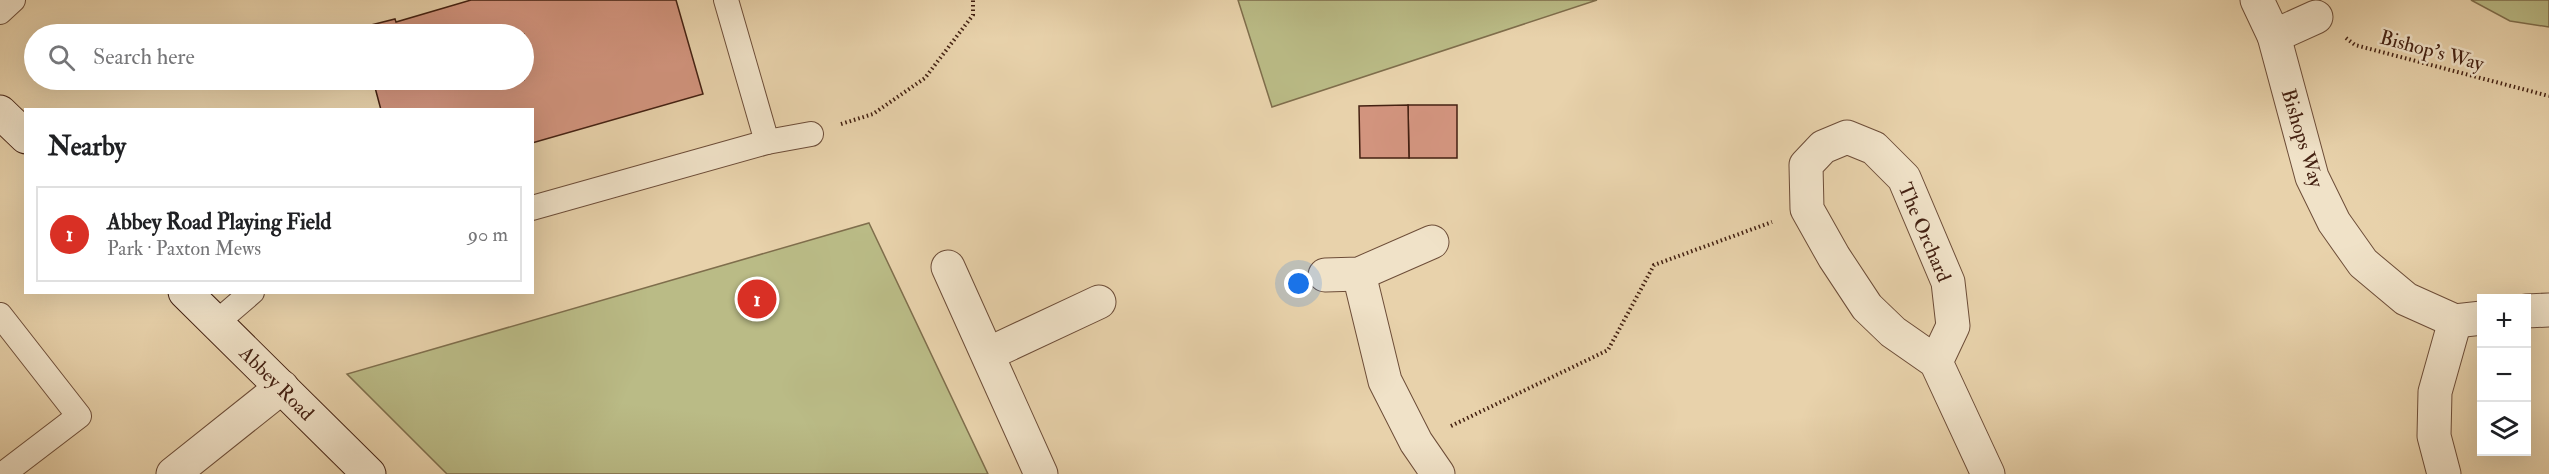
<!DOCTYPE html>
<html lang="en">
<head>
<meta charset="utf-8">
<style>
	body { margin:0; font-family:"IM FELL Double Pica",serif; background:#f6f6f6; color:#202124 }
	.controls { position:absolute; right:18px; bottom:18px; display:grid; overflow:hidden; border-radius:0px; box-shadow:0 6px 24px #0002 }
	.controls button { width:54px; height:54px; display:grid; place-items:center; padding:0; border:0; border-bottom:2px solid #e0e0e0; background:#fff; color:#202124; font:30px sans-serif }
	.you { position:absolute; left:1299px; top:284px; width:21px; height:21px; margin:-15px; border:4px solid #fff; border-radius:50%; background:#1a73e8; box-shadow:0 0 0 9px #1a73e833 }
	.badge { display:grid; place-items:center; width:39px; height:39px; border-radius:50%; background:#d93025; color:#fff; font-size:20px; font-weight:700 }
	.pin { position:absolute; translate:-50% -50%; border:3px solid #fff; box-shadow:0 2px 6px #0006 }
	.list { margin:0; padding:0; list-style:none }
	h2 { display:flex; justify-content:space-between; align-items:center; height:78px; margin:0; padding:0 24px; font-size:26px }
	h2 small { font-size:20px; font-weight:400; color:#757577 }
	.list li { display:grid; grid-template-columns:39px 1fr auto; gap:18px; align-items:center; box-sizing:border-box; height:96px; margin:0 12px 12px; padding:0 12px; border:2px solid #e0e0e0; border-radius:0px }
	.list b { display:block; font-size:22px; white-space:nowrap }
	.list p { margin:0; font-size:20px; white-space:nowrap; color:#757577 }
	.list em { font-size:20px; font-style:normal; color:#757577 }
	.icon { flex:none; width:33px; height:33px; fill:none; stroke:currentColor; stroke-width:2; stroke-linecap:round; stroke-linejoin:round }
	.map { position:relative; flex:none; width:2549px; height:474px; overflow:hidden }
	.search { position:absolute; background:#fff; box-shadow:0 6px 24px #0002; left:24px; top:24px; width:510px; height:66px; display:flex; align-items:center; gap:15px; box-sizing:border-box; padding:0 21px; border-radius:33px; color:#757577; font-size:22px }
	.panel { position:absolute; background:#fff; box-shadow:0 6px 24px #0002; left:24px; top:108px; width:510px; height:186px; border-radius:0px }
	.map>svg:first-child { display:block }
</style>
</head>
<body>
<div class="map">
<svg width="2549" height="474" viewBox="0 0 2549 474">
	<rect width="100%" height="100%" fill="#e8d2ab"/>
	<filter id="stains"><feTurbulence type="fractalNoise" baseFrequency=".00333" numOctaves="4"/><feColorMatrix values="0 0 0 0 .2 0 0 0 0 .09 0 0 0 0 .02 0 0 0 .5 -.17"/></filter>
	<radialGradient id="worn" r=".72"><stop offset=".6" stop-color="#630" stop-opacity="0"/><stop offset="1" stop-color="#630" stop-opacity=".3"/></radialGradient>
	<g fill="#babb86" stroke="#7f6e4c" stroke-width="1.5">
		<path d="M1238,0H1597L1272,107Z"/>
		<path d="M2471,0H2549V27L2510,21Z"/>
		<path d="M869,223L988,474H447L347,374Z"/>
	</g>
	<g fill="#d2947e" stroke="#442112" stroke-width="1.5">
		<path d="M471,0H676L703,94L532,143V110H381L373,80H524V34H361L359,28L395,19L396,22Z"/>
		<path d="M1408,105H1457V158H1409Z"/>
		<path d="M1408,105L1409,158H1360L1359,106Z"/>
	</g>
	<g fill="none" stroke-linecap="round" stroke-linejoin="round">
		<g stroke="#6d4d38" stroke-width="26">
			<g id="lane">
				<path d="M726,0L767,142"/>
				<path d="M0,12L13,0"/>
				<path d="M532,208L767,142L811,134"/>
				<path d="M0,315L79,416L3,474"/>
				<path d="M216,323L252,292"/>
			</g>
		</g>
		<g stroke="#6d4d38" stroke-width="35">
			<g id="street">
				<path d="M2257,0L2274,36L2312,177L2334,222L2363,263L2406,299L2455,321L2482,318"/>
				<path d="M2274,36L2316,17"/>
				<path d="M948,267L1041,474"/>
				<path d="M1359,274L1385,381L1416,442L1438,474"/>
				<path d="M1325,275L1359,274L1432,242"/>
				<path d="M2526,311L2549,310"/>
				<path d="M988,354L1099,302"/>
				<path d="M1936,362L1953,326L1948,282L1904,178L1874,148L1847,137L1823,147L1806,165L1807,209L1834,257L1867,307L1893,332L1936,362L1988,474"/>
				<path d="M173,474L282,387"/>
				<path d="M2444,474L2434,436L2435,392L2455,321"/>
			</g>
		</g>
		<g stroke="#442112" stroke-width="35">
			<g id="secondary">
				<path d="M0,112L26,137"/>
				<path d="M185,292L369,474"/>
			</g>
		</g>
		<g stroke="#442112" stroke-width="4" stroke-dasharray="1.5 3" stroke-linecap="butt">
			<path d="M2346,38L2355,45L2549,96"/>
			<path d="M841,124L873,114L925,78L973,15V0"/>
			<path d="M1451,426L1608,350L1654,265L1772,222"/>
		</g>
		<use href="#lane" stroke="#f0e2c8" stroke-width="24"/>
		<use href="#street" stroke="#f0e2c8" stroke-width="33"/>
		<use href="#secondary" stroke="#f0e2c8" stroke-width="33"/>
	</g>
	<g text-anchor="middle" stroke-width="5" stroke-linejoin="round" paint-order="stroke">
		<g font-size="20" fill="#442112" stroke="#f0e2c8">
			<text transform="translate(2432 50) rotate(15)" y="7">Bishop's Way</text>
			<text transform="translate(2303 138) rotate(73)" y="7">Bishops Way</text>
			<text transform="translate(1925 232) rotate(67)" y="7">The Orchard</text>
			<text transform="translate(277 383) rotate(45)" y="7">Abbey Road</text>
		</g>
	</g>
	<rect width="100%" height="100%" filter="url(#stains)"/>
	<rect width="100%" height="100%" fill="url(#worn)"/>
</svg>
<div class="controls">
<button>+</button>
<button>−</button>
<button><svg class="icon" aria-label="layers" viewBox="0 0 24 24"><path d="M12 4l9 5-9 5-9-5zM3 14l9 5 9-5"/></svg></button>
</div>
<div class="you"></div>
<div class="pin badge" style="left:757px;top:299px">1</div>
<div class="search"><svg class="icon" aria-label="search" viewBox="0 0 24 24"><circle cx="10" cy="10" r="6"/><path d="M15 15l6 6"/></svg>Search here</div>
<section class="panel">
<h2>Nearby<small></small></h2>
<ul class="list">
<li><span class="badge">1</span><div><b>Abbey Road Playing Field</b><p>Park · Paxton Mews</p></div><em>90 m</em></li>
</ul>
</section>
</div>
</body>
</html>
